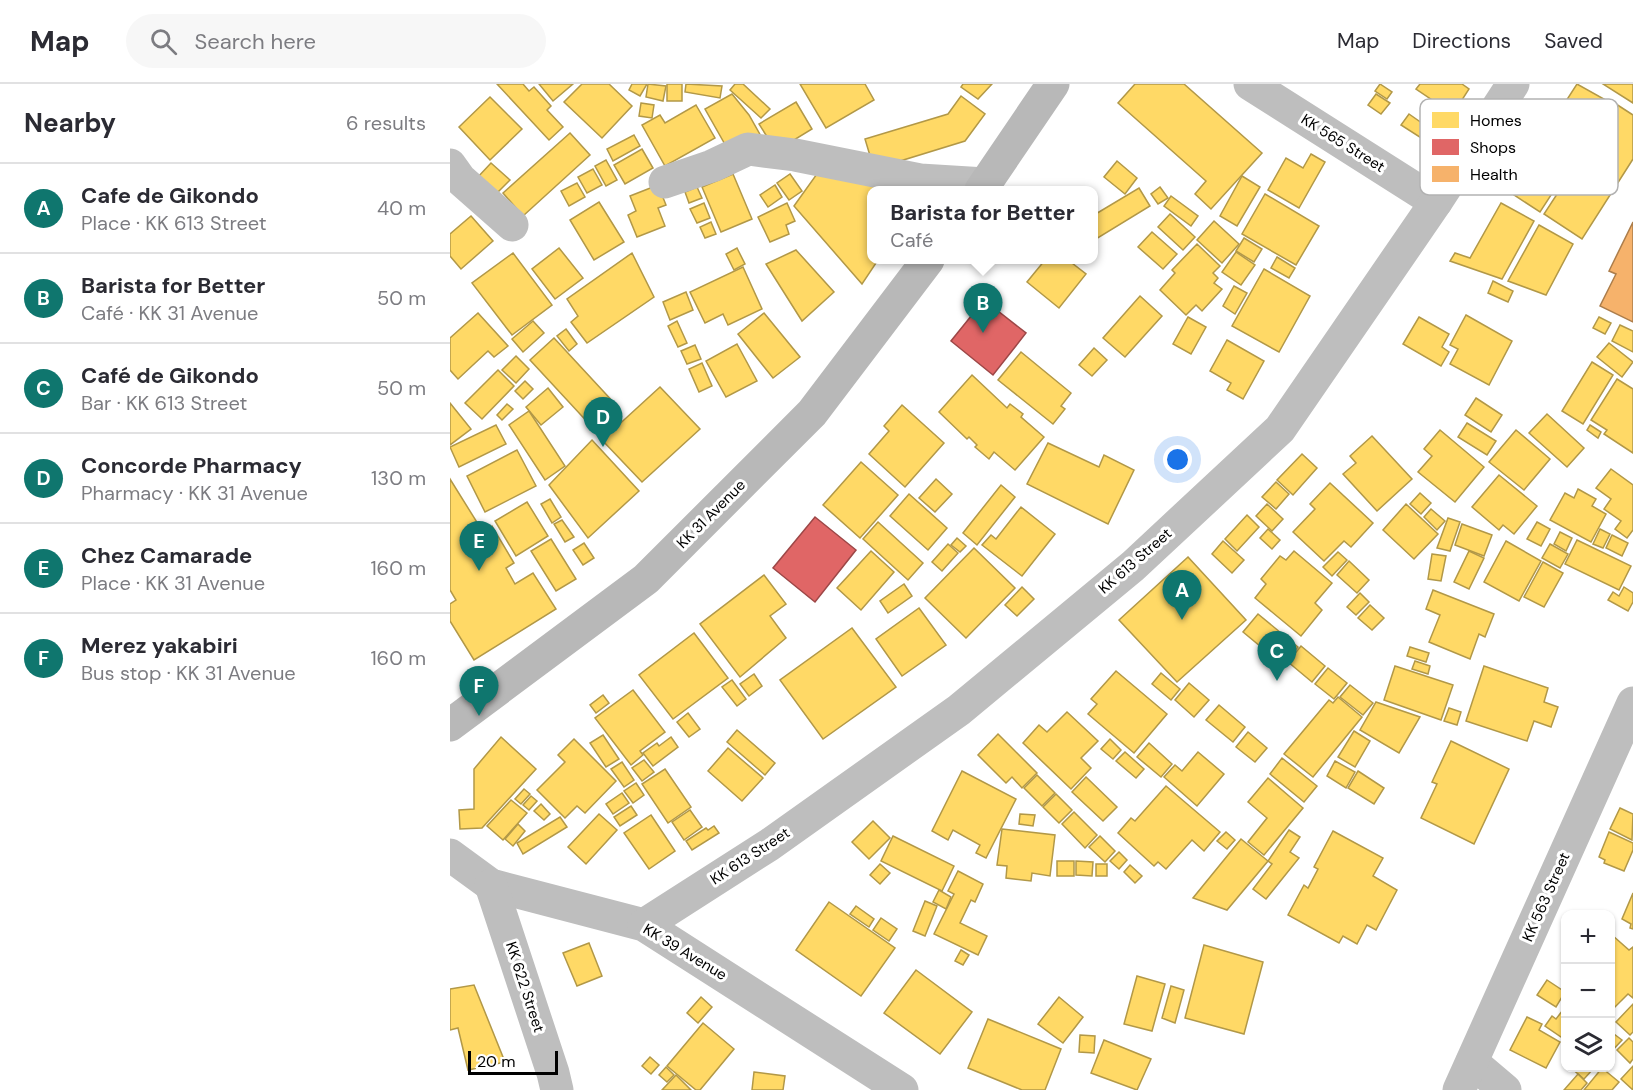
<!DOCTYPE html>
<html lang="en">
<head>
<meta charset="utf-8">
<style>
	body { margin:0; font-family:"DM Sans",sans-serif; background:#f7f7f7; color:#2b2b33 }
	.controls { position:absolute; right:18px; bottom:18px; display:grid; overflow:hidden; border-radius:12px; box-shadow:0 2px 4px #0004 }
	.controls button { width:54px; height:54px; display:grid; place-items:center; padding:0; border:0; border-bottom:2px solid #e1e1e2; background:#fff; color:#2b2b33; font:30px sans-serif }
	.scale { position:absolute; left:18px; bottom:15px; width:90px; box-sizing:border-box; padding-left:6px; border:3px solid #000; border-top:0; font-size:16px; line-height:21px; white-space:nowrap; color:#000; -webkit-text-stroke:4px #fff; paint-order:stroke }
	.you { position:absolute; left:728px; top:376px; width:21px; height:21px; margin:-15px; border:4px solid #fff; border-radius:50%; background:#1a73e8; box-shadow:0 0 0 9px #1a73e833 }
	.badge { display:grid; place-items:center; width:39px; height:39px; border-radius:50%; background:#0f766e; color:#fff; font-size:20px; font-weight:700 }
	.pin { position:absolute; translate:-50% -50px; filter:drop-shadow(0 2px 3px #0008) }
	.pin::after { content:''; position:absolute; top:32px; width:21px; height:18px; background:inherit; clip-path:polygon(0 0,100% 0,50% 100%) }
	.popup { position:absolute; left:417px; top:102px; width:231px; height:78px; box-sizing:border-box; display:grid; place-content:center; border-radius:12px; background:#fff; filter:drop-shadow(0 2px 4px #0005); font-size:20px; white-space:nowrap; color:#7c7c81 }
	.popup b { font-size:22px; color:#2b2b33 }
	.popup::after { content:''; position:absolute; left:50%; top:100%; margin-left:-12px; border:12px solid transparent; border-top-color:#fff }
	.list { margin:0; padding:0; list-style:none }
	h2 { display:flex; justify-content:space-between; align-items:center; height:78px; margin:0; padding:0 24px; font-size:26px }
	h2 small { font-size:20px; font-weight:400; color:#7c7c81 }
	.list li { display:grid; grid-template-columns:39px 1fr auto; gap:18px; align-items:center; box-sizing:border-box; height:90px; padding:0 24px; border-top:2px solid #e1e1e2 }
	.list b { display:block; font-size:22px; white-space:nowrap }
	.list p { margin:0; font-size:20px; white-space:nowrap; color:#7c7c81 }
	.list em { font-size:20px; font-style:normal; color:#7c7c81 }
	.icon { flex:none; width:33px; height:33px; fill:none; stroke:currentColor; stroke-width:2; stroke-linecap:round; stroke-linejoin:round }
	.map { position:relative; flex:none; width:1183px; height:1006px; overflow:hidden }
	header { display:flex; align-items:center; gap:36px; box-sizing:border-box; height:84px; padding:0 30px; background:#fff; border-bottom:2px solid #e1e1e2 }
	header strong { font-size:28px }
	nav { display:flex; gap:33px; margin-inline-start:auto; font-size:21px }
	.search { width:420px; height:54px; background:#f7f7f7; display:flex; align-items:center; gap:15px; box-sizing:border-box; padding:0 21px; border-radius:33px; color:#7c7c81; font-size:22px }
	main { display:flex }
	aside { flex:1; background:#fff }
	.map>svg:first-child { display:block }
</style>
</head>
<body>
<header>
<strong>Map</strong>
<div class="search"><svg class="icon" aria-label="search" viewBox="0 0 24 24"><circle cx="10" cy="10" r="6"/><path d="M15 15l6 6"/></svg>Search here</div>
<nav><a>Map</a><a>Directions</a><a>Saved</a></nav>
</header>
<main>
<aside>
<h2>Nearby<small>6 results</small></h2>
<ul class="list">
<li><span class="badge">A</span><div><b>Cafe de Gikondo</b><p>Place · KK 613 Street</p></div><em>40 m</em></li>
<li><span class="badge">B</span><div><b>Barista for Better</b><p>Café · KK 31 Avenue</p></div><em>50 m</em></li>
<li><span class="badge">C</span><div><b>Café de Gikondo</b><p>Bar · KK 613 Street</p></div><em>50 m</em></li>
<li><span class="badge">D</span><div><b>Concorde Pharmacy</b><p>Pharmacy · KK 31 Avenue</p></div><em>130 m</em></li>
<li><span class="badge">E</span><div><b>Chez Camarade</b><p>Place · KK 31 Avenue</p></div><em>160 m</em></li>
<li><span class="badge">F</span><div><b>Merez yakabiri</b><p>Bus stop · KK 31 Avenue</p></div><em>160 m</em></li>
</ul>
</aside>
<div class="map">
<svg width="1183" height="1006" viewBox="0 0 1183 1006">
	<rect width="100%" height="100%" fill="#fff"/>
	<g fill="#ffd966" stroke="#b29847" stroke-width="1.5">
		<path d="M47,0H73L79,7L84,3L101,22L97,26L113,43L99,56Z"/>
		<path d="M89,0H123L103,17Z"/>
		<path d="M132,0H159L182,22L152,54L114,18Z"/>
		<path d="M182,0H197L190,12L179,6Z"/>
		<path d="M198,0L216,2L213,17L196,13Z"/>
		<rect x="217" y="0" width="15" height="17"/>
		<path d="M236,0L272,2L270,14L235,8Z"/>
		<path d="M285,0H293L320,25L311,34L280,6Z"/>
		<path d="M350,0H415L424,16L376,44Z"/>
		<path d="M513,0H542L528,15L511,3Z"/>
		<path d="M685,0H734L812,69L761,125L745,110L756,97L668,19Z"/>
		<path d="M930,0L942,8L937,15L925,7Z"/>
		<path d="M970,0H1012L1019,5L1003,30L966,5Z"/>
		<path d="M1127,0L1161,19L1090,128L1058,107Z"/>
		<path d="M1153,0H1183V19Z"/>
		<path d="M282,10L299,31L312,54L281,71L255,25Z"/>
		<path d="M926,10L940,19L931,30L918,21Z"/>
		<path d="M511,12L535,30L515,57L424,85L415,55L498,30Z"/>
		<path d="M40,13L72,45L40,76L9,43Z"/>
		<path d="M346,18L362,45L326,67L309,40Z"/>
		<path d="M191,19L204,21L202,34L189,32Z"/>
		<path d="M1166,20L1183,31V75L1132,155L1094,130Z"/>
		<path d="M246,21L265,54L215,82L192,41L210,31L215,39Z"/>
		<path d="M989,29L997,36L987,48L978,41Z"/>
		<path d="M959,30L986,49L979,59L951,41Z"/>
		<path d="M120,49L140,71L73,132L53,109Z"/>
		<path d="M184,51L190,62L163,77L157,65Z"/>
		<path d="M192,65L203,84L175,100L164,81Z"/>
		<path d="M861,70L875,78L849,124L818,106L836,74L853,84Z"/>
		<path d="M156,76L167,96L156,102L145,82Z"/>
		<path d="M667,77L687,94L675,110L654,93Z"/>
		<path d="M41,79L60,96L45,111L27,94Z"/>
		<path d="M143,85L152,101L137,109L128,93Z"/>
		<path d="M369,87L439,106H422V176H428L412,200L344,122Z"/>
		<path d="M283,90L302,135L271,148L252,103Z"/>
		<path d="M340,90L352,107L339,116L327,99Z"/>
		<path d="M792,92L810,103L787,142L770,132Z"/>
		<path d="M127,99L135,113L119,122L111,107Z"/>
		<path d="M208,101L216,121L208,124L215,142L187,153L178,131L186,127L180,112Z"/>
		<path d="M325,101L332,113L318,123L310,111Z"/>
		<path d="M247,103L252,114L239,119L235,108Z"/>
		<path d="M710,103L718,114L708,120L701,110Z"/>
		<path d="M689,104L700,122L646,155L644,131Z"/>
		<path d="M815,110L869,142L846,181L792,150Z"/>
		<path d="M721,112L748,132L741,142L714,122Z"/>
		<path d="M149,118L174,158L144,176L120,136Z"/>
		<path d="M254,119L260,134L247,139L240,125Z"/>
		<path d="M337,119L345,137L336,141L339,150L320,158L308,133Z"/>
		<path d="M1051,119L1084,137L1052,195L1000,177L1005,169L1020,174Z"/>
		<path d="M720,130L745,153L733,166L708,143Z"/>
		<path d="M21,132L43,157L11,185L0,172V150Z"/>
		<path d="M764,137L789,160L772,179L747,156Z"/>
		<path d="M261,138L266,150L255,154L250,143Z"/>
		<path d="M1089,141L1123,160L1096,211L1058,197Z"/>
		<path d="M702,148L727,170L713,185L688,163Z"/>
		<path d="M794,154L812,165L804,178L786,167Z"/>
		<path d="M747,160L770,182L763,189L768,194L764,199L772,205L752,227L746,221L736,231L710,206L725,189L722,186Z"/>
		<path d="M109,164L133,194L105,215L82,185Z"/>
		<path d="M287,164L295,180L284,186L276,170Z"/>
		<path d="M346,166L384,208L352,237L316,180Z"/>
		<path d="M786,168L805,181L791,201L772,188Z"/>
		<path d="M63,169L102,221L62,251L22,199Z"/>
		<path d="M182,169L204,213L137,259L121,238L128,232L117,215Z"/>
		<path d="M827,173L845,184L839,194L821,184Z"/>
		<path d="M595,176H618L636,190L609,224L577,198Z"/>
		<path d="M293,183L312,225L278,241L273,230L255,239L240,208Z"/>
		<path d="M814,185L860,212L829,268L782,242Z"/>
		<path d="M1043,197L1063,207L1058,218L1038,209Z"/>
		<path d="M784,202L797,209L785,230L773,222Z"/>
		<path d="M236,208L243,226L220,236L213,218Z"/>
		<path d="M690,212L712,232L675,273L653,254Z"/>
		<path d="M28,229L58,262L44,273L38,267L8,295L0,286V254Z"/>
		<path d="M314,229L350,273L323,294L288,250Z"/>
		<path d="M1016,231L1062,257L1039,301L1000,280L1008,265L1000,261Z"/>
		<path d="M738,233L756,243L741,270L723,260Z"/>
		<path d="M969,233L999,250L992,263L999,268L991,282L953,260Z"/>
		<path d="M1149,233L1161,239L1155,250L1143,244Z"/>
		<path d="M83,237L94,249L73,268L62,255Z"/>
		<path d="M227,237L237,259L228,263L218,242Z"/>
		<path d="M1170,241L1183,247V268L1162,257Z"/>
		<path d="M116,245L127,260L119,267L107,252Z"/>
		<path d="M104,254L166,321L142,343L80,276Z"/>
		<path d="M777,256L814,277L793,315L777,306L781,299L760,287Z"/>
		<path d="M1159,259L1183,278L1172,293L1147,273Z"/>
		<path d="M287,260L307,297L276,313L256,277Z"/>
		<path d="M245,261L251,275L237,280L231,267Z"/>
		<path d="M644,264L657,276L642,292L629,281Z"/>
		<path d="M571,268L621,309L611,322L615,325L603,340L548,296Z"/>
		<path d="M66,272L79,285L66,299L52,286Z"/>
		<path d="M1142,278L1163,291L1133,340L1112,327Z"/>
		<path d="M252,279L262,302L249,308L239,285Z"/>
		<path d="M48,286L64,302L32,335L15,319Z"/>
		<path d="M522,291L557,324L560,320L573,330L571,333L594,353L565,386L544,368L539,375L525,363L527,361L519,353L517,355L489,328Z"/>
		<path d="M1167,295L1183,305V369L1154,350L1157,346L1141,336Z"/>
		<path d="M75,297L83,305L73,315L65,307Z"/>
		<path d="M210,303L250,345L192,398L152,356Z"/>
		<path d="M98,304L113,323L91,341L76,323Z"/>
		<path d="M1026,314L1052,331L1041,348L1015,331Z"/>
		<path d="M0,319L21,345L0,361Z"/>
		<path d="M57,320L63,325L52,336L47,331Z"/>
		<path d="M452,321L494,359L455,403L419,370L439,347L434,342Z"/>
		<path d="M79,327L115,382L95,396L59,341Z"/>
		<path d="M1097,330L1134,364L1117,383L1079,349Z"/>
		<path d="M1017,339L1046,357L1037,371L1008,353Z"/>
		<path d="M46,341L56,360L9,383L0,363Z"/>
		<path d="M1140,341L1151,348L1148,354L1137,346Z"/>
		<path d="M990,346L1034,383L1005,418L968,388L982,372L974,365Z"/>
		<path d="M1066,346L1100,375L1074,406L1039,378Z"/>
		<path d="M922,352L962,395L927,427L893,390L906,379L900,372Z"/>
		<path d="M142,356L189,407L138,454L99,401Z"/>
		<path d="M598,359L649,383L654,371L684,386L658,440L577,400Z"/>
		<path d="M67,366L86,402L35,428L17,392Z"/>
		<path d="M852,370L867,384L843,411L827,396Z"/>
		<path d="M411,378L448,411L410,454L373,421Z"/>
		<path d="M1161,385L1183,401V446L1177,454L1165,445L1171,437L1154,425L1161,415L1146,404Z"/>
		<path d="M1049,391L1087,422L1064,450L1053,441L1049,446L1022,423Z"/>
		<path d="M0,395L33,448L42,442L64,479L56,484L65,500L83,489L106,525L24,576L0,537V520L6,516L0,506Z"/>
		<path d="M486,395L502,410L485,428L469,414Z"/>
		<path d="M826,398L839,410L826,425L812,413Z"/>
		<path d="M880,399L923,439L901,463L894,457L874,477L843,448L865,425L860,420Z"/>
		<path d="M551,401L565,413L527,461L513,449Z"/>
		<path d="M1128,405L1146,415L1142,422L1156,430L1141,458L1100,436L1115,409L1124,414Z"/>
		<path d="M970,409L981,419L971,430L960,420Z"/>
		<path d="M459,410L497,444L478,466L440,432Z"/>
		<path d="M100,415L111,433L102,439L91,420Z"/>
		<path d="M77,418L98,452L66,472L45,437Z"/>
		<path d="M817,420L833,435L822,447L806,432Z"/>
		<path d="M956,420L988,450L964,475L933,446Z"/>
		<path d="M571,423L605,450L572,492L532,461L541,451L546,455Z"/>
		<path d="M981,425L995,437L987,446L974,433Z"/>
		<path d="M797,431L809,443L787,467L775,455Z"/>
		<path d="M998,434L1010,438L1000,467L987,464Z"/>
		<path d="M112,436L124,453L115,458L104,440Z"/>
		<path d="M428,438L473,479L458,496L413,455Z"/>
		<path d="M1087,438L1100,445L1091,462L1077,455Z"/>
		<path d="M1012,440L1042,451L1034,472L1005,461Z"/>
		<path d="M818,445L830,456L822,465L810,454Z"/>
		<path d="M1150,445L1160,450L1153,464L1143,460Z"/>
		<path d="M1110,448L1122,454L1116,467L1104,460Z"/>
		<path d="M1162,451L1178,459L1172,472L1156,464Z"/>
		<path d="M507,454L516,462L510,468L501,461Z"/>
		<path d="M101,455L126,495L106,507L81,467Z"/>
		<path d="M1127,456L1181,482L1169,506L1115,480Z"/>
		<path d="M773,457L794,476L782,489L762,470Z"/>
		<path d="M1056,457L1091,477L1069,517L1034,498Z"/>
		<path d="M134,459L144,474L133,481L123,466Z"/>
		<path d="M498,460L508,469L492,487L482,478Z"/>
		<path d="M1100,460L1118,470L1110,484L1092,474Z"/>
		<path d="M524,464L565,504L516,554L475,514Z"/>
		<path d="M421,467L444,488L411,526L387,504Z"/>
		<path d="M844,467L882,499L865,519L872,526L851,552L805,514L816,500L811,495L830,472L836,476Z"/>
		<path d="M1019,467L1034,474L1019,505L1004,498Z"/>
		<path d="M888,468L897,476L882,492L873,483Z"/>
		<path d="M982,470L996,472L991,497L978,495Z"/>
		<path d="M738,473L796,536L727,598L669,536Z"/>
		<path d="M899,477L919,496L907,509L887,491Z"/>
		<path d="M1093,478L1113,489L1094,523L1074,513Z"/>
		<path d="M314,491L336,520L320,532L336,554L290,593L250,540Z"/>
		<path d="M454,500L462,512L438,529L430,517Z"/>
		<path d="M572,503L584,515L567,532L555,521Z"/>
		<path d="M1174,503L1183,509V518L1178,527L1158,516L1163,508L1169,512Z"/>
		<path d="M983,506L1044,530L1035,553L1029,550L1020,575L979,558L990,531L976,525Z"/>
		<path d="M910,509L919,518L906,531L897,523Z"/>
		<path d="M920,521L934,534L922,546L908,534Z"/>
		<path d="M469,524L496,561L452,592L426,555Z"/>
		<path d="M808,530L848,563L833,581L793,548Z"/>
		<path d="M402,544L446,603L373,655L330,596Z"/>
		<path d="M244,549L278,594L223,635L189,591Z"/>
		<path d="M851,562L875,582L862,598L838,578Z"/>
		<path d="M960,563L979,569L976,578L957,572Z"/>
		<path d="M965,577L980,582L978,590L962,585Z"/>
		<path d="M945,582L1003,601L991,636L934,616Z"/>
		<path d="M1034,582L1098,604L1094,618L1108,623L1101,643L1084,637L1077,657L1016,637Z"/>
		<path d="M878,584L897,599L884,615L865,600Z"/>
		<path d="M666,587L717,630L684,669L638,630L647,620L641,615Z"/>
		<path d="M711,589L730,605L721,616L702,600Z"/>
		<path d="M304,590L312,602L299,612L290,600Z"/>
		<path d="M282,596L296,615L287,622L272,603Z"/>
		<path d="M739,599L759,616L744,633L725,616Z"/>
		<path d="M900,601L923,619L913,631L890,613Z"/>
		<path d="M183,606L215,648L190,667L193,671L181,681L145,634Z"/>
		<path d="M153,611L159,619L146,629L140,621Z"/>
		<path d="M888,613L912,633L863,693L834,670L879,616L883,619Z"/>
		<path d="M926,618L970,633L949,669L910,646Z"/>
		<path d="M769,621L795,643L783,658L756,636Z"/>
		<path d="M999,624L1011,628L1007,641L994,637Z"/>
		<path d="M617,628L648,657L631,674L641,684L621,705L573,659L589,641L597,648Z"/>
		<path d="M238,629L250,645L239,653L227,638Z"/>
		<path d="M287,646L325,679L315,691L277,658Z"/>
		<path d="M904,647L920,657L905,683L888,673Z"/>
		<path d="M798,648L817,664L805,678L786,663Z"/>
		<path d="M548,650L587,689L572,704L562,693L556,699L528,671Z"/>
		<path d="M153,651L169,675L156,683L140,659Z"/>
		<path d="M51,653L86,685L32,744L10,745L9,726L24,725V685Z"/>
		<path d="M221,653L228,663L203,682L193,669L207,659L209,662Z"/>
		<path d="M124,655L166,697L135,729L127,722L115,734L87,706L115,678L108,671Z"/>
		<path d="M660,655L671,666L663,675L651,665Z"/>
		<path d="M1001,657L1059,685L1024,760L971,734L987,700L982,698Z"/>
		<path d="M699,659L722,680L711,693L687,673Z"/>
		<path d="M278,664L313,694L292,717L258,687Z"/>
		<path d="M675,668L694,685L686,694L666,677Z"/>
		<path d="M748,668L774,690L747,722L714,693L725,681L732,687Z"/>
		<path d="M832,674L867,702L854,718L820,690Z"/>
		<path d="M194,676L204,688L192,697L182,684Z"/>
		<path d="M885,677L905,688L896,704L877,692Z"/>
		<path d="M172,678L184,696L174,703L161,685Z"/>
		<path d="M215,685L241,723L218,739L192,700Z"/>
		<path d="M512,687L566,715L536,774L526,769L530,761L503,746L498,756L482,747Z"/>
		<path d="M908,687L934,704L924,720L898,704Z"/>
		<path d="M587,691L605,709L592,722L574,704Z"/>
		<path d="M636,693L667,723L653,737L622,708Z"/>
		<path d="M818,694L853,724L814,771L798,758L817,734L798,718Z"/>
		<path d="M186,699L194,711L183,719L174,707Z"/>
		<path d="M716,702L770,748L754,767L742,756L716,785L708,778L704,782L668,749L681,734L685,737Z"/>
		<path d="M74,705L80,710L71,720L65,715Z"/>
		<path d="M172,709L179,719L163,730L156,720Z"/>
		<path d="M606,710L622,726L609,739L593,723Z"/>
		<path d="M81,712L87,717L79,726L73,721Z"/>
		<path d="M61,716L77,729L53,756L37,742Z"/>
		<path d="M91,720L100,730L94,736L84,727Z"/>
		<path d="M181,722L187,731L170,742L164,733Z"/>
		<path d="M1170,724L1183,730L1182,756L1160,745Z"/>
		<path d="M240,726L252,743L234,756L222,738Z"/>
		<path d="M624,728L647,751L635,764L612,740Z"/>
		<path d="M149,730L167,746L136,780L118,763Z"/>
		<path d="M570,730L585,731L583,742L569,740Z"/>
		<path d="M201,731L225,767L199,785L174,749Z"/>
		<path d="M110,733L117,743L73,770L67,759Z"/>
		<path d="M423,737L440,754L419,775L402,758Z"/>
		<path d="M68,740L75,747L63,762L55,755Z"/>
		<path d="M264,742L269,749L242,766L236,757L256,744L258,746Z"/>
		<path d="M552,745L605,751L600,792L582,789L581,797L556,794L557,782L547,781Z"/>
		<path d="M839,746L850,753L840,768L849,774L816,815L803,805L822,780L818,777Z"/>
		<path d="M883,747L933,774L923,792L947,806L926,846L917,841L907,860L893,852L889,859L838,831L854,801L858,804L868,785L864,783Z"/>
		<path d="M776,748L785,756L777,765L767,757Z"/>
		<path d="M1159,748L1183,759V766L1174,787L1154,779L1155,776L1149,773Z"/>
		<path d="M443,752L504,782L492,807L431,777Z"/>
		<path d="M650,752L665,767L655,778L639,763Z"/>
		<path d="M791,755L818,777L777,826L743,814Z"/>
		<path d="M669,768L677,776L669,785L660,777Z"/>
		<rect x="607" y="777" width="17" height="15"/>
		<path d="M626,777L643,778L642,792L626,791Z"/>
		<path d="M430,780L440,789L430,800L420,791Z"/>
		<rect x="646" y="780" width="11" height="12"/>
		<path d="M680,781L692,792L685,799L674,788Z"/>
		<path d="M508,787L533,800L525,818L521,816L510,839L537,852L528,871L484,850L504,810L498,807Z"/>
		<path d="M489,806L501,813L496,825L483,818Z"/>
		<path d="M1183,809V845L1180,844L1181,840L1172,835Z"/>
		<path d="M475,817L487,822L475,852L463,847Z"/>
		<path d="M379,818L445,864L411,912L346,866Z"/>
		<path d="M406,822L424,835L419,843L400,830Z"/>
		<path d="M431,834L447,845L439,857L423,846Z"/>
		<path d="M1162,851L1179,866L1183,863V914L1178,910L1160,928Z"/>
		<path d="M139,859L152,892L127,902L113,869Z"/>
		<path d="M754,861L813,878L794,950L735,934Z"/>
		<path d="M511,866L519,871L513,881L505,877Z"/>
		<path d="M466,886L522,928L490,970L434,929Z"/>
		<path d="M687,892L715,900L702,947L674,940Z"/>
		<path d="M1097,896L1115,908L1106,923L1087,911Z"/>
		<path d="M24,901L55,978L18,986L8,944L0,946V905Z"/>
		<path d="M721,902L734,906L725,939L712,934Z"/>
		<path d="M251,913L262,923L248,939L237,929Z"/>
		<path d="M609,913L633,933L613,959L588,940Z"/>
		<path d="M1183,920V948L1180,951L1166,938Z"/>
		<path d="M1116,922V953L1114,955L1095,942L1102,932L1106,935Z"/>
		<path d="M1077,933L1092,940L1089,946L1110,958L1096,984L1060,966Z"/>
		<path d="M538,935L611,965L595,1006H572L518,984Z"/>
		<path d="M253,939L284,965L250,1006H246L217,982Z"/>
		<path d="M1160,947L1172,956L1160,969Z"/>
		<path d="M630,951L645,952L644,969L629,968Z"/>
		<path d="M1179,954L1183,958V975L1180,979L1167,966Z"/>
		<path d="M654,956L701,975L687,1006L641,989Z"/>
		<path d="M200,973L209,981L201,990L192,982Z"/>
		<path d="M1183,982V1006L1171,995Z"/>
		<path d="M216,983L224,991L217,998L209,991Z"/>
		<path d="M1121,984H1144L1134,995Z"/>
		<path d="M1152,984L1169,998L1162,1006H1134Z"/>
		<path d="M304,988L335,992L333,1006H302Z"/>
		<path d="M1128,990L1137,999L1131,1006H1114Z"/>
		<path d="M226,991L241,1006H212Z"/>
	</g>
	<g fill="#e06666" stroke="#9d4747" stroke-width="1.5">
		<path d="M534,216L576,249L543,291L501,257Z"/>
		<path d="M365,433L406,466L365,518L323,484Z"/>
	</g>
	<path fill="#f6b26b" stroke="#ac7d4b" stroke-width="1.5" d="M1183,138V238L1150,222L1166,190L1159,187Z"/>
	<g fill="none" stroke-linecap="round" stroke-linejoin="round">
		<g stroke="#bebebe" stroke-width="33">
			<path d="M800,0L986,118"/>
			<path d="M0,81L10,95L62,141"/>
			<path d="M215,98L262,82L298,65L345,71L470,96L535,100"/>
			<path d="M0,771L41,801L194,841L452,1006"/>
			<path d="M41,801L103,989L107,1006"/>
			<path d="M194,841L319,761L509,626L683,482L830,345L986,118L1063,0"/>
			<path d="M1022,978L1055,1006"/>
			<path d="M1009,1006L1183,619"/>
		</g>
		<g stroke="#b8b8b8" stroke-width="33">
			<path d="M531,106L603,0"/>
			<path d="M0,641L196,495L362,329L478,176"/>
		</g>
	</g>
	<g text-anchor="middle" stroke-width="6" stroke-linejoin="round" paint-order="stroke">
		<g font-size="15" fill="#000" stroke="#fff">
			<text transform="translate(893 59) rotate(32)" y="5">KK 565 Street</text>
			<text transform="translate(261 430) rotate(-45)" y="5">KK 31 Avenue</text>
			<text transform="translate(685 477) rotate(-41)" y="5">KK 613 Street</text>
			<text transform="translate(300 772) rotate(-33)" y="5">KK 613 Street</text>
			<text transform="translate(1096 813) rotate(-66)" y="5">KK 563 Street</text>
			<text transform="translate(235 868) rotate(31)" y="5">KK 39 Avenue</text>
			<text transform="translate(75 903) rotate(72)" y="5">KK 622 Street</text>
		</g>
	</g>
	<rect x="970" y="15" width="198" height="96" rx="9" fill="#fff" stroke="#b2b2b2" stroke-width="1.5"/>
	<rect x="982" y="28" width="27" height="16" fill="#ffd966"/>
	<rect x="982" y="55" width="27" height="16" fill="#e06666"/>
	<rect x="982" y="82" width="27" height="16" fill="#f6b26b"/>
	<g font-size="16" fill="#000">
		<text x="1020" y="42">Homes</text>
		<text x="1020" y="69">Shops</text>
		<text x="1020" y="96">Health</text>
	</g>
</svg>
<div class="controls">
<button>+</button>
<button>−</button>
<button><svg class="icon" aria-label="layers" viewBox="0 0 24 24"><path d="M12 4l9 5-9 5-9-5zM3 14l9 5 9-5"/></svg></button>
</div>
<div class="scale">20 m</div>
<div class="you"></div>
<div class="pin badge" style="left:732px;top:536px">A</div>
<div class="pin badge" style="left:533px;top:249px">B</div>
<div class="popup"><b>Barista for Better</b>Café</div>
<div class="pin badge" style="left:827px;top:597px">C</div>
<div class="pin badge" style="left:153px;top:363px">D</div>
<div class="pin badge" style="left:29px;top:487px">E</div>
<div class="pin badge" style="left:29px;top:632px">F</div>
</div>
</main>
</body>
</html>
